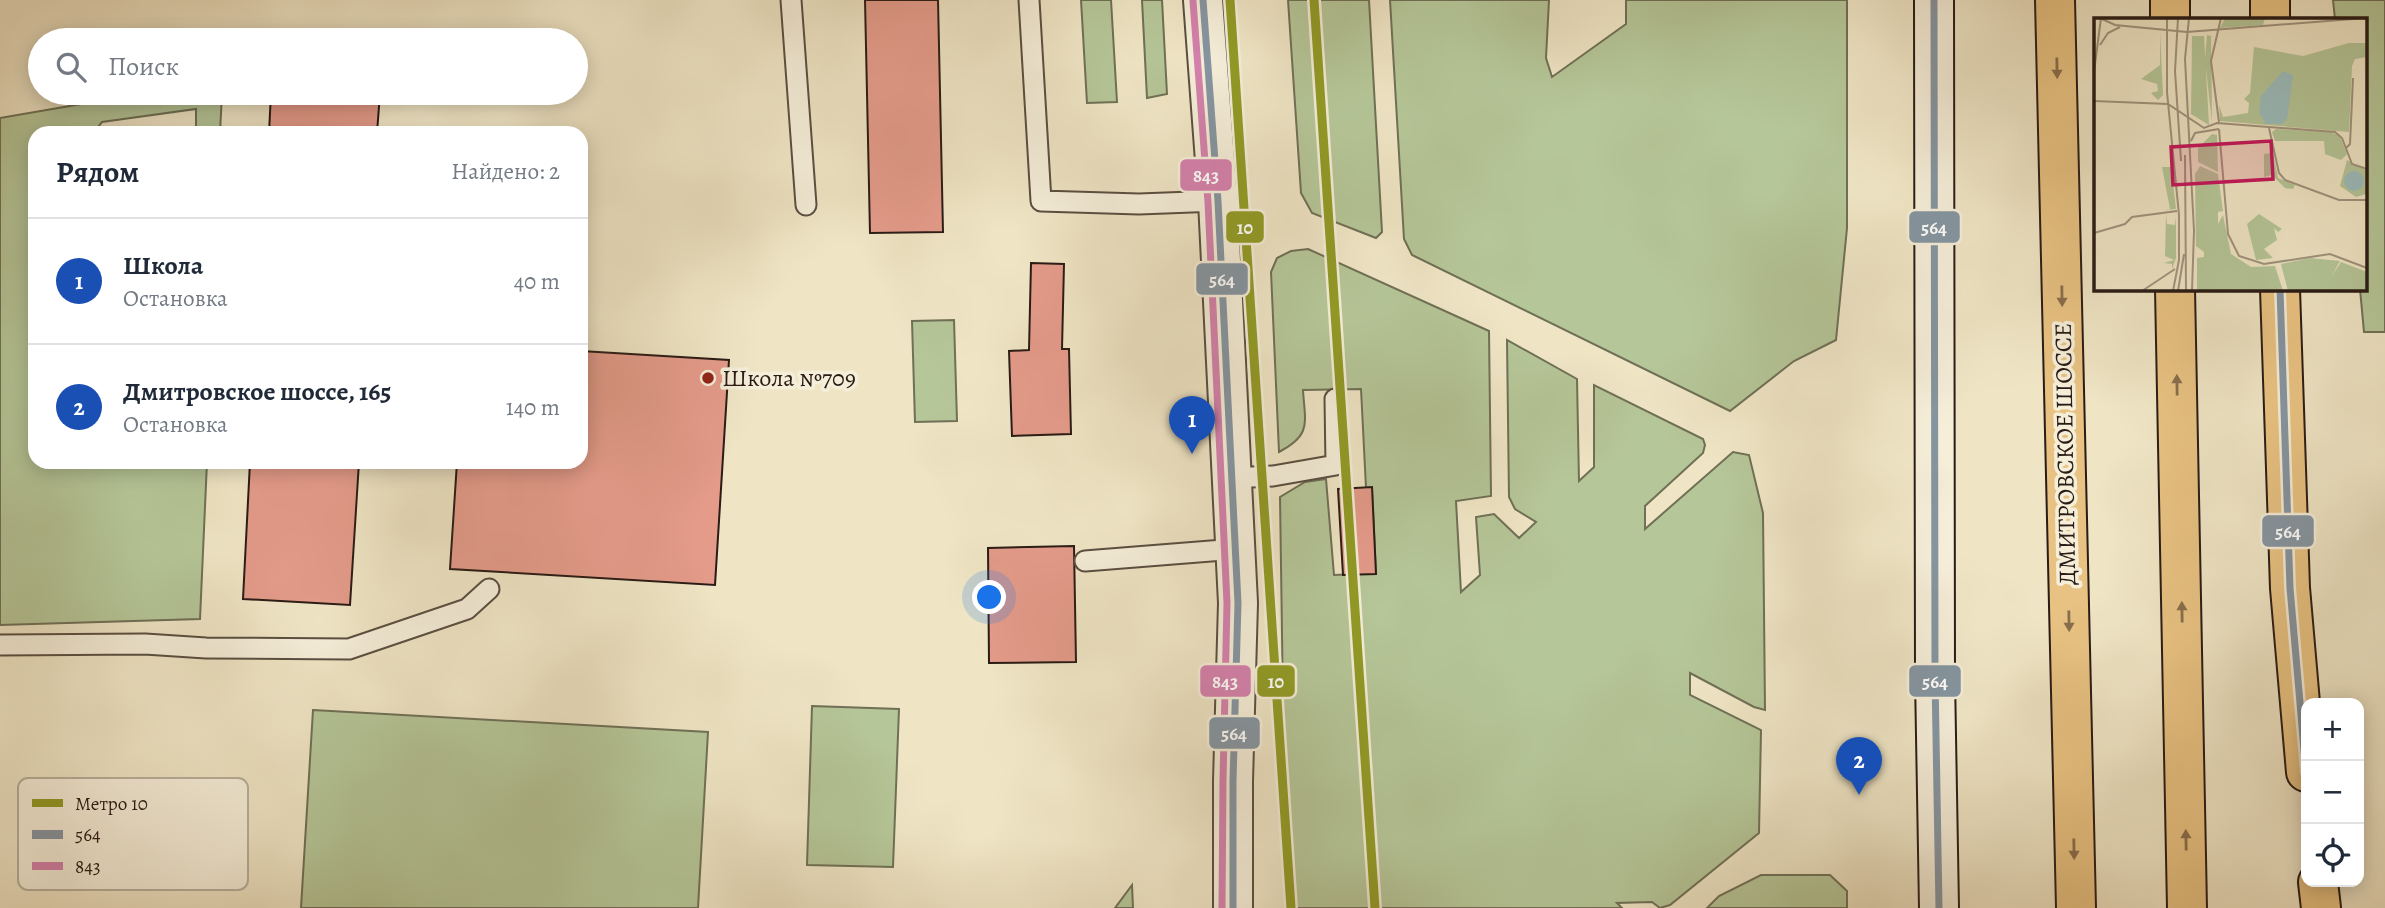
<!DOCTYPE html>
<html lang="ru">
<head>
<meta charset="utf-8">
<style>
  :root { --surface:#fff; --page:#f2f2f3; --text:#1f2937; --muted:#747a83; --line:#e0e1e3; --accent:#db2777 }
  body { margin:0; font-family:Alegreya,serif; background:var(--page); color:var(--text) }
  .controls { position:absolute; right:21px; bottom:21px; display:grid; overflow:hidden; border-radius:14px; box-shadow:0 4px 18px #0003 }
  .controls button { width:63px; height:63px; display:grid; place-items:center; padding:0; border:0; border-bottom:2px solid var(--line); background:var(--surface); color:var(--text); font:35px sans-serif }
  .you { position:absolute; left:990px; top:598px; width:24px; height:24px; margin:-18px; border:5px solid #fff; border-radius:50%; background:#1a73e8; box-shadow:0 0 0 10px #1a73e833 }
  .badge { display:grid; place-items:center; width:46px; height:46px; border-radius:50%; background:var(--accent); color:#fff; font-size:23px; font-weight:700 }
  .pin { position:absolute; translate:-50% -58px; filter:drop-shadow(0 2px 4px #0008) }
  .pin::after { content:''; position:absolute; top:37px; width:24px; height:21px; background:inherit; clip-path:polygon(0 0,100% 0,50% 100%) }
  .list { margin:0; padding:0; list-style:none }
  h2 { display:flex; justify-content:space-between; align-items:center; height:91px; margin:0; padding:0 28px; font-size:30px }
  h2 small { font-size:23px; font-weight:400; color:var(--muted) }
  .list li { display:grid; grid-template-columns:46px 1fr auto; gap:21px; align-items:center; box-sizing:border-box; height:126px; padding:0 28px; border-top:2px solid var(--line) }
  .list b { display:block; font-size:26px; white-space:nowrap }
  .list p { margin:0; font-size:23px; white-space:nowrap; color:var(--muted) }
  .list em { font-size:23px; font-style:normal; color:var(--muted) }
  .icon { flex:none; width:38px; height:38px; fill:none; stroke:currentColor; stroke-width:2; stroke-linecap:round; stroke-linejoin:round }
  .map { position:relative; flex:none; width:2385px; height:908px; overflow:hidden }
  .search { position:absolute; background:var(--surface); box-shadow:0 4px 18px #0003; left:28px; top:28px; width:560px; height:77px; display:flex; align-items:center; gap:18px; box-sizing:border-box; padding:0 24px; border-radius:38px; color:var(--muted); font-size:26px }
  .panel { position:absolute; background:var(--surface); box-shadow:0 4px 18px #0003; left:28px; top:126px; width:560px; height:343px; border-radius:21px }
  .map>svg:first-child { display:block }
  .green { fill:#b5c698; stroke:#6f7056; stroke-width:2 }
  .building { fill:#e49b8a; stroke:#291b15; stroke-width:2 }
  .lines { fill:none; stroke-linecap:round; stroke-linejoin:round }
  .lane-casing { stroke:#5a4e41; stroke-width:23 }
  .street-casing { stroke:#5a4e41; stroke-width:42 }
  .secondary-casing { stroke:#291b15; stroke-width:42 }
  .highway-casing { stroke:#291b15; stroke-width:42 }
  .lane { stroke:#f5eed9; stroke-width:19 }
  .street { stroke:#f5eed9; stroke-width:38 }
  .secondary { stroke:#f5eed9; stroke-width:38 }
  .highway { stroke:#e8c282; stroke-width:38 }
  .bus-1-casing { stroke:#f5eed9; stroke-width:12 }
  .bus-2-casing { stroke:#f5eed9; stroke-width:12 }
  .bus-1 { stroke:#8595a1; stroke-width:7 }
  .bus-2 { stroke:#d481ac; stroke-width:7 }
  .metro-1-casing { stroke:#f5eed9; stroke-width:14 }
  .metro-1 { stroke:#919a25; stroke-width:9 }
  .oneway { fill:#886e4c }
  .poi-dot { fill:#8f2418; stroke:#f5eed9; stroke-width:2.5 }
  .labels { text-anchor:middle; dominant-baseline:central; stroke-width:7; stroke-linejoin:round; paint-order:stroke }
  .poi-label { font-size:24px; fill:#291b15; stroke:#f5eed9; text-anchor:start }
  .street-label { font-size:24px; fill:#291b15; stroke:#f5eed9 }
  .inset-road { fill:none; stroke:#a0947f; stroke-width:2 }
  .view { fill:#c2185b; fill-opacity:0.15; stroke:#c2185b; stroke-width:3.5 }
  .inset-edge { fill:none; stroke:#291b15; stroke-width:3.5 }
  .key { fill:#f5eed9; stroke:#b8af9e; stroke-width:2 }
  .key-label { font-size:19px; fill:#291b15 }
  .line-badge { stroke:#f5eed9; stroke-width:2.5 }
  .badge-label { font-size:19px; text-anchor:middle; font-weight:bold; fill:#fff }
</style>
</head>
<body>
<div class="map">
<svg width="2385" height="908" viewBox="0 0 2385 908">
  <rect width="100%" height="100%" fill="#efe5c5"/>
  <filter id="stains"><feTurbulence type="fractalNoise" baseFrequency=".00286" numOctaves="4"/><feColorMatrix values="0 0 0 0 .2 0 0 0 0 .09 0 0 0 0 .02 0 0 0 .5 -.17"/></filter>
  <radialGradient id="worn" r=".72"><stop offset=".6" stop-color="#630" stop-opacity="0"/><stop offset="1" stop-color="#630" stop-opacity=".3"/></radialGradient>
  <!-- green -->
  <path class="green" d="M1081,0h30l6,102 -30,1z
    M1142,0h20l5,94 -20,4z
    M1288,0h81l13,232 -6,6 -64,-25 -11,-20z
    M1390,0h159l-3,58 6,19 74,-53v-24h221v228l-11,112 -42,21 -64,50 -318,-156 -8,-16z
    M2333,0h52v332h-21l-4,-43h6v-270h-31z
    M145,93h77l-2,40h-24v-24l-94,13 -8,11h-59v329h172l-7,157 -200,6v-507z
    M1308,249l181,82 2,165 -35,5 5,91 19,-17 -4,-58 18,-3 25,24 17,-16 -21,-13 -6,-12 -2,-157 70,39 2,102 15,-14v-82l109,54 2,6 -2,8 -58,53v23l88,-77 16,3 14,58 2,197 -11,-3 -64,-34v22l71,35 -2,103 -89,72 -10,3 -8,-6 -35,1 5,5h-336l-6,-411 25,-15 21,-3 8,96 42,-2 -4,-85h-6l-5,-99 -58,1c2,33 9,45 -24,62l-8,-180 6,-14 14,-7z
    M954,320l3,101 -42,1 -3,-101z
    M812,706l87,3 -6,158 -86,-2z
    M313,710l395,22 -10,176h-397z
    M1761,875h69l17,16v17h-140l12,-12z
    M1132,885l1,23h-18z"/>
  <!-- building -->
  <path class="building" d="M865,0h73l5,232 -73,1z
    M271,93h109l-3,40h-108z
    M1031,263l33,1 -2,85h7l2,85 -59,2 -3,-85 20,-1z
    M581,351l148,9 -14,225 -265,-16 7,-107h124z
    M250,462h109l-9,143 -107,-6z
    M1372,487l4,87 -33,1 -5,-86z
    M1074,546l2,116 -87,1 -1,-115z"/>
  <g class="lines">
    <defs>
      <path id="lane" d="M791,0l15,205
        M1029,0l12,201 98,3 79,-3
        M1232,478l41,-2 63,-11 -1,-66
        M1085,561l151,-12
        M0,645l145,-1 61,4 143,1 118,-40 22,-20"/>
      <path id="street" d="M1203,0l15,201 20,402 -5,178v127"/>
      <path id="secondary" d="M1934,0l1,678 4,230"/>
      <path id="highway" d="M2055,0l21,908
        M2170,0v19
        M2270,0v19
        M2175,289l12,619
        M2280,289l10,299 16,184
        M2318,882l3,26"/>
    </defs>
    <!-- lane casing -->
    <use href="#lane" class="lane-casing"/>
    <!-- street casing -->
    <use href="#street" class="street-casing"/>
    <!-- secondary casing -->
    <use href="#secondary" class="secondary-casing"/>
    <!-- highway casing -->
    <use href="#highway" class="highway-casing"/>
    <!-- lane -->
    <use href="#lane" class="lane"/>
    <!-- street -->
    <use href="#street" class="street"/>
    <!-- secondary -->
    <use href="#secondary" class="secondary"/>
    <!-- highway -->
    <use href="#highway" class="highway"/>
    <defs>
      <path id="bus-1" d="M1203,0l15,201 20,402 -5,178v127
        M1934,0l1,678 4,230
        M2280,289l10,299 16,184"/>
      <path id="bus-2" d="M1193,1l15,201 19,401 -4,178 -1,127"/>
    </defs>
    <!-- bus-1 casing -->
    <use href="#bus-1" class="bus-1-casing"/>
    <!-- bus-2 casing -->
    <use href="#bus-2" class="bus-2-casing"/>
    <!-- bus-1 -->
    <use href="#bus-1" class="bus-1"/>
    <!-- bus-2 -->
    <use href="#bus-2" class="bus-2"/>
    <defs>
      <path id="metro-1" d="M1230,0l61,908
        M1314,0l61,908"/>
    </defs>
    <!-- metro-1 casing -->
    <use href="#metro-1" class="metro-1-casing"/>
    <!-- metro-1 -->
    <use href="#metro-1" class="metro-1"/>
  </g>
  <!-- one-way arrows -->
  <defs><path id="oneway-solid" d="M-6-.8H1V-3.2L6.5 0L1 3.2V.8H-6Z" transform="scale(1.75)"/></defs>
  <g class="oneway">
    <use href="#oneway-solid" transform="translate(2057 68) rotate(89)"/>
    <use href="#oneway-solid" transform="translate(2062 296) rotate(89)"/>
    <use href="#oneway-solid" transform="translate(2177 385) rotate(-91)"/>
    <use href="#oneway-solid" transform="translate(2182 612) rotate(-91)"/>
    <use href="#oneway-solid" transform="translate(2069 621) rotate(89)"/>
    <use href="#oneway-solid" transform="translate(2186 840) rotate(-91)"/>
    <use href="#oneway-solid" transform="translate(2074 849) rotate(89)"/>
  </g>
  <!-- markers -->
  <circle class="poi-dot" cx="708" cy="378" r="7"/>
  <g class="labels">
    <!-- poi labels -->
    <g class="poi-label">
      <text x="722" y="378">Школа №709</text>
    </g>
    <!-- street labels -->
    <g class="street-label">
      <text transform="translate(2065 454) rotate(-91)">ДМИТРОВСКОЕ ШОССЕ</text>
    </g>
  </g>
  <!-- overview -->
  <g transform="translate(2094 18)">
    <rect width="273" height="273" fill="#efe5c5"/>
    <path d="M131,0h40l-2,7 -43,3zM66,13l3,64 -5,5 -7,-7 7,-2 -1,-7 -16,-5 19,-14zM113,17l4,1 1,86 -7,-62zM98,18h12l5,89 -18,-11zM255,25h18v14l-12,2 -3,7 -3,66 -129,-11 -1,-16 4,12 25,-4 1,-10 -5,-4 6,-6 4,-46 49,9zM182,111l54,3 10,4 7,18 -6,6 -16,-6 -1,-13h-49l-3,-9zM118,116l5,1 1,37 -20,-10v-14zM179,135l5,25 17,7 -2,4 -8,-1 -13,-13 -8,2v-23zM253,142l20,11 -1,23 -10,3 -16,-11zM106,148l18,8 5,37 -5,1v12l5,-9 8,39 20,13 24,-1 8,25h-86v-33l7,-1v-5l-8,-6 -1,-72zM68,149h9l5,42 -11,1 5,-1zM72,196l1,10 8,1 1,-8v41l-4,11v-5l-8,-1 10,-3 -9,-4zM165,196l23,15 -4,3 -4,-4 3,12 -13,9 9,9 -17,2 -9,-36zM216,240l30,3 -9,16 10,-15 26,10v19h-79l-7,-27z" fill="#b5c698"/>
    <path d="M189,53l10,4 -6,44 -5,5h-16l-7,-11 2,-17zM250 163a10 10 0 1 1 20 0a10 10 0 1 1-20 0Z" fill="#9cbdbd"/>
    <path class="inset-road" d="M6,0l15,7 72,7M73,0v74l12,123v45l-6,31M84,0l-3,53 6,90M95,0l-4,41 9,172 -2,60M93,14l179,-14M6,27l8,-12 12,-6M0,54l7,-54M0,83l74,3 36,24 13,-5 118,9 7,6 10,26 15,5M125,104l-8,-61 10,-43M175,110l10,45 6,7 54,20h28M125,111l9,105 11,22 25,8 66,-10 37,14M97,123l4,-8 24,-4M252,130l4,-4 3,-66M91,137l1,136M0,215l31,-9 7,-7 45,-6M48,273l33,-22M84,273l6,-37"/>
    <path class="view" d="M177,123l2,38 -100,6 -2,-38z"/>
    <rect width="273" height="273" class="inset-edge"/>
  </g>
  <!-- legend -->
  <rect x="18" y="778" width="230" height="112" rx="10" class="key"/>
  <rect x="32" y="799" width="31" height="8" fill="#919a25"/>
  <rect x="32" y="830" width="31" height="9" fill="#8595a1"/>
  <rect x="32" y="862" width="31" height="8" fill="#d481ac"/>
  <g class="key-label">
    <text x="75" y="810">Метро 10</text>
    <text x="75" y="841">564</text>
    <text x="75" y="873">843</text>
  </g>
  <g class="line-badge">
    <rect x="1179" y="158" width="54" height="34" rx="7" fill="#d481ac"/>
    <rect x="1225" y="210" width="40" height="34" rx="7" fill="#919a25"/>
    <rect x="1908" y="210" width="53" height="34" rx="7" fill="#8595a1"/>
    <rect x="1195" y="262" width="54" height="34" rx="7" fill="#8595a1"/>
    <rect x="2261" y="514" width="54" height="34" rx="7" fill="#8595a1"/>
    <rect x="1256" y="664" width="40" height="34" rx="7" fill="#919a25"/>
    <rect x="1199" y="664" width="53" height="34" rx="7" fill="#d481ac"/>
    <rect x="1908" y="664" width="54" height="34" rx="7" fill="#8595a1"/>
    <rect x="1208" y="716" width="53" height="34" rx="7" fill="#8595a1"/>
  </g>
  <g class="badge-label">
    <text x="1206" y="182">843</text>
    <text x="1245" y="234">10</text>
    <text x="1934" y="234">564</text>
    <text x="1222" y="286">564</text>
    <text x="2288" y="538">564</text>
    <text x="1276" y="688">10</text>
    <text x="1225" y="688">843</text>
    <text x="1935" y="688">564</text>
    <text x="1234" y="740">564</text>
  </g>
  <rect width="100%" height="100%" filter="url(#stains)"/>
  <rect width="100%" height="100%" fill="url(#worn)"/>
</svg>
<div class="controls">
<button>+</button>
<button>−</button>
<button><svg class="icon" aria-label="locate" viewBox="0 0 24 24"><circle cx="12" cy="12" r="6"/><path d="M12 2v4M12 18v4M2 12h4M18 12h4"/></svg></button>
</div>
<div class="you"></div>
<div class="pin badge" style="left:1192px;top:454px;background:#1a4fb4">1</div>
<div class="pin badge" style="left:1859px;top:795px;background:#1a4fb4">2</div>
<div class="search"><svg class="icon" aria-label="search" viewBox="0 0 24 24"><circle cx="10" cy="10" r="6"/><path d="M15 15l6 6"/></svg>Поиск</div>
<section class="panel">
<h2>Рядом<small>Найдено: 2</small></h2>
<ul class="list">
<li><span class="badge" style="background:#1a4fb4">1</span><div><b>Школа</b><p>Остановка</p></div><em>40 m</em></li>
<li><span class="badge" style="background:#1a4fb4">2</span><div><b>Дмитровское шоссе, 165</b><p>Остановка</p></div><em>140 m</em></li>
</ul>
</section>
</div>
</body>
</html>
